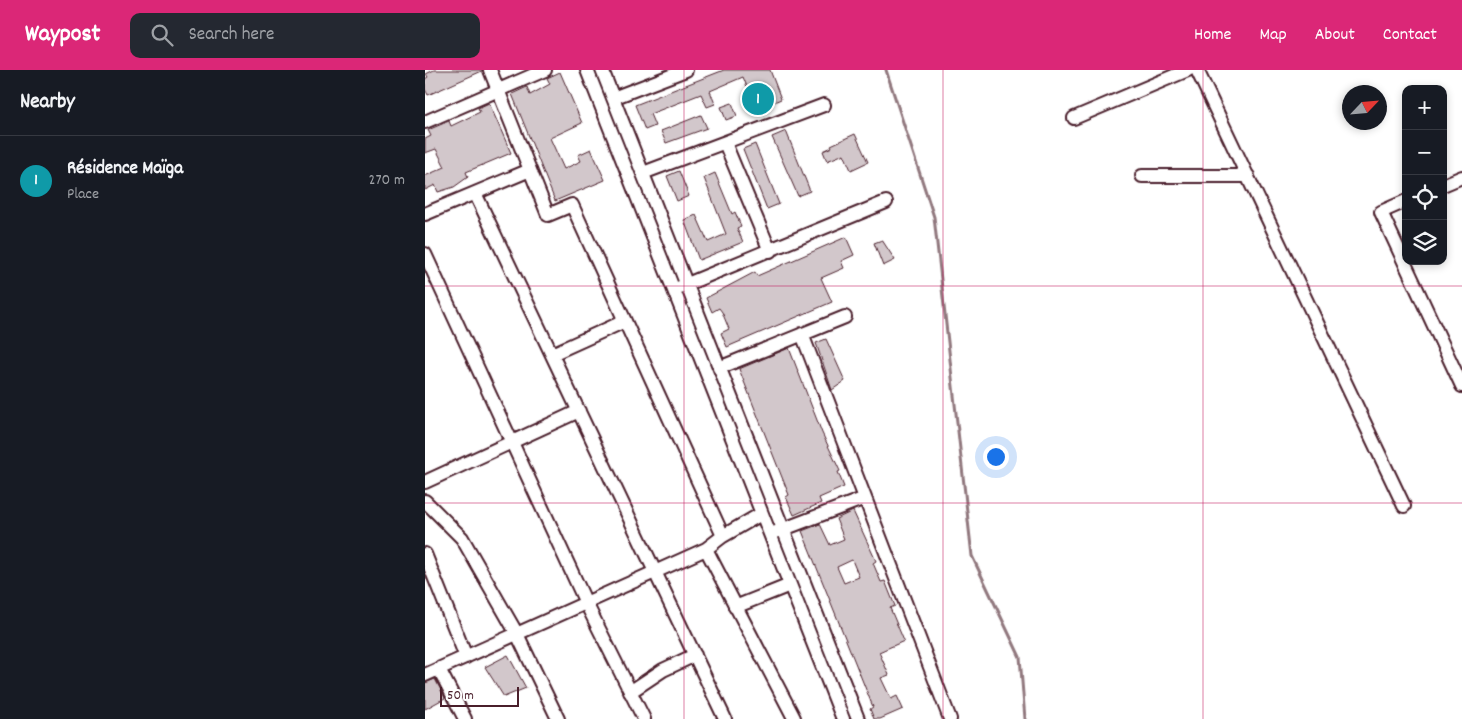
<!DOCTYPE html>
<html lang="en">
<head>
<meta charset="utf-8">
<style>
  :root { --surface:#171b24; --page:#242831; --text:#f1f3f6; --muted:#9ea1a6; --line:#363941; --accent:#db2777 }
  body { margin:0; font-family:Dekko,sans-serif; background:var(--page); color:var(--text) }
  .controls { position:absolute; right:15px; top:15px; display:grid; overflow:hidden; border-radius:10px; box-shadow:0 2px 8px #0003 }
  .controls button { width:45px; height:45px; display:grid; place-items:center; padding:0; border:0; border-bottom:1px solid var(--line); background:var(--surface); color:var(--text); font:25px sans-serif }
  .compass { position:absolute; left:917px; top:15px; width:45px; height:45px; border-radius:50%; background:var(--surface); box-shadow:0 2px 8px #0003; rotate:64deg }
  .scale { position:absolute; left:15px; bottom:12px; width:79px; box-sizing:border-box; padding-left:5px; border:2px solid #4a1f2b; border-top:0; font-size:14px; line-height:18px; white-space:nowrap; color:#4a1f2b; -webkit-text-stroke:4px #fff; paint-order:stroke }
  .you { position:absolute; left:570px; top:386px; width:18px; height:18px; margin:-12px; border:4px solid #fff; border-radius:50%; background:#1a73e8; box-shadow:0 0 0 8px #1a73e833 }
  .badge { display:grid; place-items:center; width:32px; height:32px; border-radius:50%; background:var(--accent); color:#fff; font-size:16px; font-weight:700 }
  .pin { position:absolute; translate:-50% -50%; border:2px solid #fff; box-shadow:0 1px 5px #0006 }
  .list { margin:0; padding:0; list-style:none }
  h2 { display:flex; justify-content:space-between; align-items:center; height:65px; margin:0; padding:0 20px; font-size:21px }
  h2 small { font-size:16px; font-weight:400; color:var(--muted) }
  .list li { display:grid; grid-template-columns:32px 1fr auto; gap:15px; align-items:center; box-sizing:border-box; height:90px; padding:0 20px; border-top:1px solid var(--line) }
  .list b { display:block; font-size:19px; white-space:nowrap }
  .list p { margin:0; font-size:16px; white-space:nowrap; color:var(--muted) }
  .list em { font-size:16px; font-style:normal; color:var(--muted) }
  .icon { flex:none; width:28px; height:28px; fill:none; stroke:currentColor; stroke-width:2; stroke-linecap:round; stroke-linejoin:round }
  .map { position:relative; flex:none; width:1037px; height:649px; overflow:hidden }
  header { display:flex; align-items:center; gap:30px; box-sizing:border-box; height:70px; padding:0 25px; background:var(--accent); color:#fff }
  header strong { font-size:24px }
  nav { display:flex; gap:28px; margin-inline-start:auto; font-size:18px }
  .search { width:350px; height:45px; background:var(--page); display:flex; align-items:center; gap:12px; box-sizing:border-box; padding:0 18px; border-radius:10px; color:var(--muted); font-size:19px }
  main { display:flex }
  aside { flex:1; background:var(--surface) }
  .map>svg:first-child { display:block }
  .lines { fill:none; stroke-linecap:round; stroke-linejoin:round }
  .stream { stroke:#91787e; stroke-width:3 }
  .building { fill:#d2c7cb; stroke:#4a1f2b; fill-rule:evenodd }
  .minor-casing { stroke:#4a1f2b; stroke-width:16 }
  .minor { stroke:#fff; stroke-width:12 }
  .grid { fill:none; stroke:#c2185b; stroke-width:1; stroke-opacity:0.55 }
</style>
</head>
<body>
<header>
<strong>Waypost</strong>
<div class="search"><svg class="icon" aria-label="search" viewBox="0 0 24 24"><circle cx="10" cy="10" r="6"/><path d="M15 15l6 6"/></svg>Search here</div>
<nav><a>Home</a><a>Map</a><a>About</a><a>Contact</a></nav>
</header>
<main>
<aside>
<h2>Nearby<small></small></h2>
<ul class="list">
<li><span class="badge" style="background:#0f9aa8">1</span><div><b>Résidence Maïga</b><p>Place</p></div><em>270 m</em></li>
</ul>
</aside>
<div class="map">
<svg width="1037" height="649" viewBox="0 0 1037 649">
  <rect width="100%" height="100%" fill="#fff"/>
  <filter id="ink" filterUnits="userSpaceOnUse"><feTurbulence type="fractalNoise" baseFrequency=".02" numOctaves="2"/><feDisplacementMap in="SourceGraphic" scale="10" xChannelSelector="R" yChannelSelector="G"/><feConvolveMatrix kernelMatrix="1 2 1 2 8 2 1 2 1" color-interpolation-filters="sRGB"/></filter>
  <g filter="url(#ink)">
    <g class="lines">
      <!-- stream -->
      <path class="stream" d="M461,0l48,147 38,339 48,101 5,62"/>
    </g>
    <!-- building -->
    <path class="building" d="M9,0h48v1l-54,24 -3,-6v-10l3,-2 -2,-3z
      M299,0h46l11,29 -14,6 1,3 -10,5 -15,-36 -33,14 5,13 -8,3 -6,-13 -51,20 5,12 -10,4 -10,-25z
      M135,2l22,51 -32,15 14,31 17,-8 -3,-6 13,-6 14,31 -50,21 -43,-107 15,-7 3,8 20,-11 -3,-6z
      M64,33l22,50 -45,19 2,5 -14,10 -16,5 -3,-7 -10,5v-14l20,-9 -9,-18 -11,4v-14l6,-3 -3,-6 21,-9 2,5 29,-14 -2,-4z
      M307,33l5,13 -11,4 -5,-13z
      M276,45l6,13 -41,15 -5,-12z
      M361,61l24,60 -12,5 -26,-59z
      M430,64l13,28 -17,8 -7,-16 -17,7 -4,-10 9,-4 -1,-2z
      M330,74l24,60 -12,5 -24,-60z
      M254,101l10,25 -12,5 -10,-25z
      M290,103l17,41 3,-2 6,14 -4,2 6,14 -44,18 -15,-40 12,-5 12,27 18,-8 -22,-56z
      M421,167l8,18 -13,6 3,7 -23,10 11,24 -105,45 -6,-14 8,-4 -7,-17 -3,-4 -7,4 -6,-14 49,-26 2,4z
      M457,170l13,20 -12,6 -9,-23z
      M401,269l19,42 -13,9 -16,-47z
      M364,278l33,85 18,38 -2,1 6,15 -25,11 2,5 -27,12 -8,-18 3,-2 -50,-126z
      M428,441l23,50 -3,2 8,19 4,-1 10,25 -5,2 14,33 -25,11 10,23 -8,3 10,21 6,-3 6,13 -23,10h-6l-4,-10 3,-2 -71,-176 18,-7 10,21 14,-6 -8,-20zM427,490l7,17 -15,6 -7,-16z
      M83,585l18,33 -22,9 -19,-30z
      M10,609l10,19 -20,11v-26z"/>
    <g class="lines">
      <defs>
        <path id="minor" d="M65,0l58,145 24,-10 151,331
          M162,0l256,649
          M177,0l256,649
          M772,0l207,436
          M188,28l73,-28
          M649,48l114,-48
          M0,52l120,-52
          M300,73l45,108
          M218,103l181,-68
          M717,106h106
          M1018,115l19,-8
          M50,123l250,526
          M981,131l-25,11 81,174
          M0,144l105,-44
          M0,184l161,349 58,116
          M255,217l206,-85
          M377,264l148,385
          M127,284l73,-33
          M294,298l126,-51
          M0,412l154,-71
          M0,431l37,37 55,96 41,85
          M351,462l89,-34
          M281,479l88,169
          M0,484l41,103
          M310,537l55,-22
          M14,599l26,50
          M0,605l281,-126 17,-13 38,-22
          M205,622l33,-22 32,-15"/>
      </defs>
      <!-- minor casing -->
      <use href="#minor" class="minor-casing"/>
      <!-- minor -->
      <use href="#minor" class="minor"/>
    </g>
  </g>
  <!-- grid -->
  <path class="grid" d="M259,0v649M518,0v649M778,0v649M0,216h1037M0,433h1037"/>
</svg>
<div class="controls">
<button>+</button>
<button>−</button>
<button><svg class="icon" aria-label="locate" viewBox="0 0 24 24"><circle cx="12" cy="12" r="6"/><path d="M12 2v4M12 18v4M2 12h4M18 12h4"/></svg></button>
<button><svg class="icon" aria-label="layers" viewBox="0 0 24 24"><path d="M12 4l9 5-9 5-9-5zM3 14l9 5 9-5"/></svg></button>
</div>
<svg class="compass" viewBox="-18 -18 36 36"><path d="M0-13l5 13h-10z" fill="#e53935"/><path d="M0 13l5-13h-10z" fill="#9ea1a6"/></svg>
<div class="scale">50 m</div>
<div class="you"></div>
<div class="pin badge" style="left:333px;top:29px;background:#0f9aa8">1</div>
</div>
</main>
</body>
</html>
